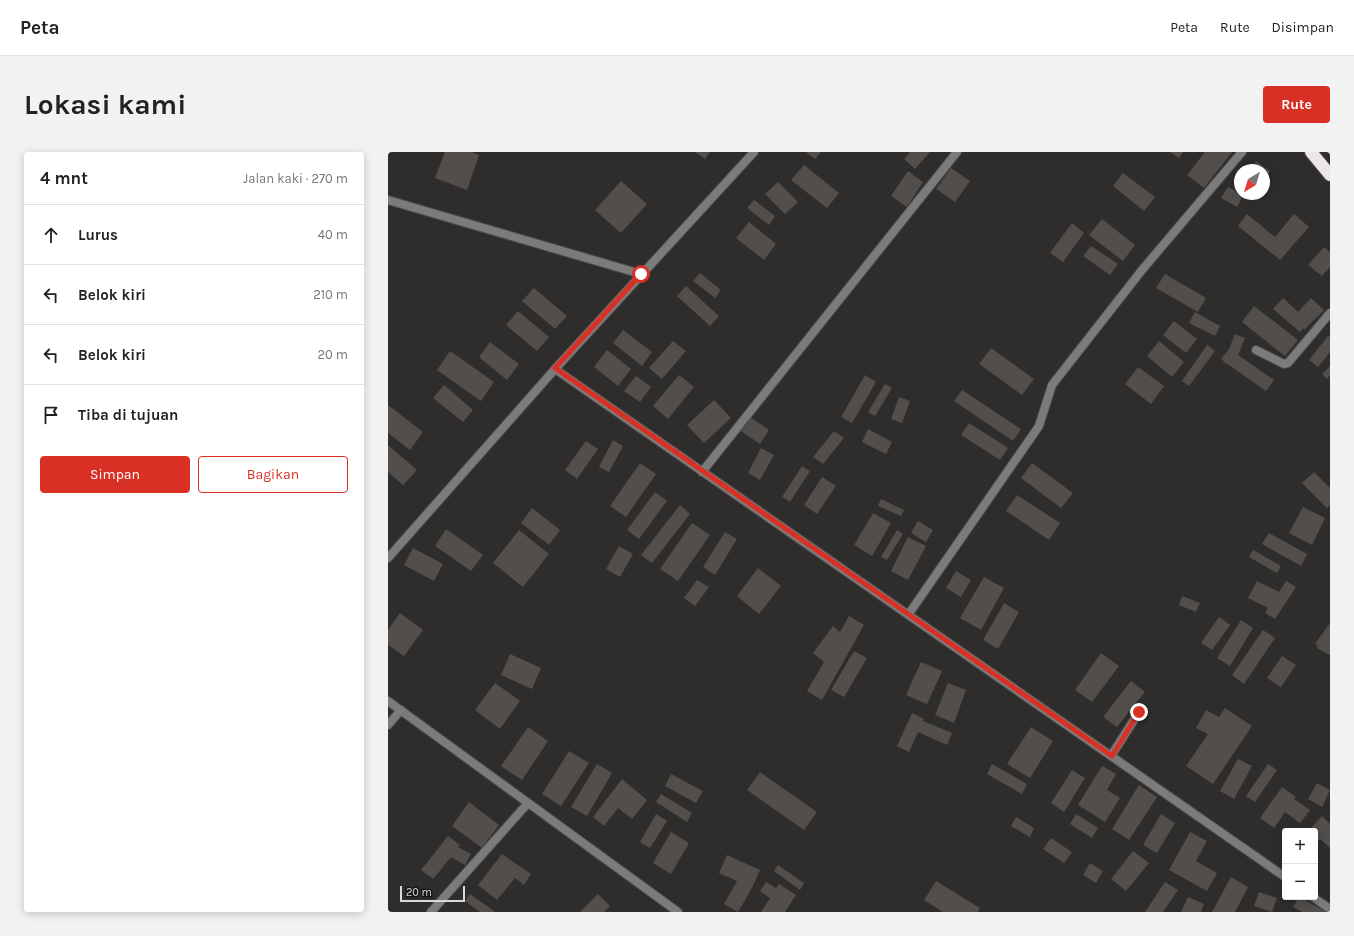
<!DOCTYPE html>
<html lang="id">
<head>
<meta charset="utf-8">
<style>
  :root { --surface:#fff; --page:#f2f2f2; --text:#222; --muted:#767676; --line:#e0e0e0; --accent:#d93025 }
  body { margin:0; font-family:Karla,sans-serif; background:var(--page); color:var(--text) }
  .controls { position:absolute; right:12px; bottom:12px; display:grid; overflow:hidden; border-radius:4px; box-shadow:0 2px 10px #0003 }
  .controls button { width:36px; height:36px; display:grid; place-items:center; padding:0; border:0; border-bottom:1px solid var(--line); background:var(--surface); color:var(--text); font:20px sans-serif }
  .compass { position:absolute; left:846px; top:12px; width:36px; height:36px; border-radius:50%; background:var(--surface); box-shadow:0 2px 10px #0003; rotate:218deg }
  .scale { position:absolute; left:12px; bottom:10px; width:65px; box-sizing:border-box; padding-left:4px; border:2px solid #dbd9d8; border-top:0; font-size:11px; line-height:14px; white-space:nowrap; color:#dbd9d8; -webkit-text-stroke:3px #171615; paint-order:stroke }
  .stop { position:absolute; width:12px; height:12px; margin:-9px; border:3px solid #d93025; border-radius:50%; background:#fff }
  .stop.end { background:#d93025; border-color:#fff; box-shadow:0 1px 4px #0008 }
  .list { margin:0; padding:0; list-style:none }
  h2 { display:flex; justify-content:space-between; align-items:center; height:52px; margin:0; padding:0 16px; font-size:17px }
  h2 small { font-size:13px; font-weight:400; color:var(--muted) }
  .list li { display:grid; grid-template-columns:26px 1fr auto; gap:12px; align-items:center; box-sizing:border-box; height:60px; padding:0 16px; border-top:1px solid var(--line) }
  .list b { display:block; font-size:15px; white-space:nowrap }
  .list em { font-size:13px; font-style:normal; color:var(--muted) }
  .actions { display:flex; gap:8px; padding:12px 16px }
  .actions a { flex:1; padding:9px 0; border:1px solid var(--accent); border-radius:4px; text-align:center; font-size:14px; color:var(--accent) }
  .actions .main { background:var(--accent); color:#fff }
  .icon { flex:none; width:22px; height:22px; fill:none; stroke:currentColor; stroke-width:2; stroke-linecap:round; stroke-linejoin:round }
  .map { position:relative; flex:none; width:942px; height:760px; overflow:hidden; border-radius:4px }
  header { display:flex; align-items:center; gap:24px; box-sizing:border-box; height:56px; padding:0 20px; background:var(--surface); border-bottom:1px solid var(--line) }
  header strong { font-size:19px }
  nav { display:flex; gap:22px; margin-inline-start:auto; font-size:14px }
  .intro { display:flex; align-items:center; justify-content:space-between; box-sizing:border-box; height:96px; padding:0 24px }
  h1 { margin:0; font-size:28px }
  .button { padding:10px 18px; border-radius:4px; background:var(--accent); color:#fff; font-size:14px; font-weight:700 }
  main { display:flex; gap:24px; padding:0 24px }
  aside { flex:1; background:var(--surface); border-radius:4px; box-shadow:0 2px 10px #0003 }
  .map>svg:first-child { display:block }
  .building { fill:#514e4c }
  .lines { fill:none; stroke-linecap:round; stroke-linejoin:round }
  .street-casing { stroke:#4b4947; stroke-width:10 }
  .highway-casing { stroke:#4b4947; stroke-width:14 }
  .street { stroke:#7c7b7b; stroke-width:8 }
  .highway { stroke:#ebe6e7; stroke-width:12 }
  .route { stroke:#d93025; stroke-width:5 }
</style>
</head>
<body>
<header>
<strong>Peta</strong>
<nav><a>Peta</a><a>Rute</a><a>Disimpan</a></nav>
</header>
<div class="intro"><h1>Lokasi kami</h1><a class="button">Rute</a></div>
<main>
<aside>
<h2>4 mnt<small>Jalan kaki · 270 m</small></h2>
<ul class="list">
<li><svg class="icon" aria-label="ahead" viewBox="0 0 24 24"><path d="M12 20V5M6 11l6-6 6 6"/></svg><div><b>Lurus</b></div><em>40 m</em></li>
<li><svg class="icon" aria-label="left" viewBox="0 0 24 24"><path d="M17 20v-9H6M10 6l-5 5 5 5"/></svg><div><b>Belok kiri</b></div><em>210 m</em></li>
<li><svg class="icon" aria-label="left" viewBox="0 0 24 24"><path d="M17 20v-9H6M10 6l-5 5 5 5"/></svg><div><b>Belok kiri</b></div><em>20 m</em></li>
<li><svg class="icon" aria-label="arrive" viewBox="0 0 24 24"><path d="M6 21V4h12l-3 4 3 4H6"/></svg><div><b>Tiba di tujuan</b></div></li>
</ul>
<div class="actions"><a class="main">Simpan</a><a>Bagikan</a></div>
</aside>
<div class="map">
<svg width="942" height="760" viewBox="0 0 942 760">
  <rect width="100%" height="100%" fill="#2f2d2b"/>
  <!-- building -->
  <path class="building" d="M57,0h27l7,3 -12,35 -32,-12z
    M307,0h15l-5,7z
    M418,0h15l-6,7z
    M522,0h20l-15,17 -11,-10z
    M782,0h13l-4,6z
    M817,0h27l-28,36 -17,-13z
    M868,9l14,10 -6,9v-10h-14z
    M416,13l35,28 -12,15 -36,-28z
    M563,16l19,13 -15,21 -19,-13z
    M520,19l15,11 -16,25 -16,-11z
    M735,21l32,24 -11,14 -31,-25z
    M233,29l26,23 -26,29 -26,-23z
    M390,30l20,20 -13,12 -20,-20z
    M840,35l15,8 -6,12 -16,-9z
    M366,48l21,16 -6,9 -22,-17z
    M859,62l28,23 19,-23 15,13 -29,33 -42,-34z
    M714,67l33,26 -12,16 -34,-26z
    M361,70l27,22 -12,16 -28,-22z
    M684,71l12,10 -21,29 -13,-9z
    M703,94l27,18 -8,11 -27,-19z
    M936,95l6,5v15l-8,9 -14,-11z
    M312,121l21,17 -6,8 -22,-17z
    M777,122l41,24 -8,14 -42,-24z
    M298,134l33,30 -9,10 -33,-30z
    M146,136l33,28 -12,13 -33,-28z
    M895,146l15,14 13,-14 13,12 -20,20 -1,-2 -3,4 -27,-23z
    M866,154l44,34 -13,16 -43,-34z
    M130,159l31,26 -12,14 -31,-26z
    M807,160l25,14 -5,10 -26,-13z
    M786,169l23,18 -11,14 -23,-18z
    M235,178l29,22 -10,14 -29,-23z
    M847,182l10,4 -7,17 36,25 -8,11 -37,-26 -6,-3 1,-1 -3,-2 8,-10z
    M940,184l2,1v15l-12,15 -9,-7z
    M285,189l13,10 -24,28 -13,-11z
    M771,189l25,21 -12,15 -25,-21z
    M102,190l29,22 -12,16 -28,-23z
    M819,193l8,6 -26,35 -7,-5z
    M603,196l43,31 -12,16 -43,-31z
    M219,198l24,19 -13,17 -24,-19z
    M62,199l44,31 -13,19 -44,-31z
    M942,214v9l-3,4 -5,-5z
    M750,215l26,19 -13,18 -26,-20z
    M291,223l15,12 -26,32 -15,-13z
    M477,223l11,7 -24,41 -11,-6z
    M248,224l15,11 -11,15 -16,-11z
    M497,232l7,4 -17,28 -7,-4z
    M56,233l29,25 -10,12 -30,-24z
    M574,238l59,39 -8,12 -59,-40z
    M511,245l11,4 -8,22 -11,-4z
    M326,248l17,18 -27,25 -17,-18z
    M0,253l35,27 -13,18 -22,-17z
    M362,265l19,13 -9,14 -19,-13z
    M581,271l39,25 -8,12 -39,-25z
    M480,277l24,13 -6,12 -24,-12z
    M446,279l10,7 -21,26 -10,-7z
    M225,288l10,6 -14,26 -10,-5z
    M198,289l12,8 -21,30 -12,-9z
    M0,293l29,25 -14,15 -15,-13z
    M373,296l13,7 -14,25 -12,-7z
    M252,311l16,11 -30,43 -16,-11z
    M644,311l41,30 -12,15 -40,-30z
    M414,314l8,5 -20,31 -8,-5z
    M926,320l16,16v17l-3,3 -25,-25z
    M434,325l14,9 -19,28 -13,-9z
    M267,340l12,9 -28,38 -12,-9z
    M629,343l43,28 -11,17 -43,-29z
    M493,347l23,11 -3,6 -23,-10z
    M292,353l10,9 -38,49 -11,-8z
    M915,355l22,11 -13,27 -23,-12z
    M144,356l28,22 -11,15 -28,-22z
    M485,361l18,10 -19,33 -18,-11z
    M530,369l15,9 -7,12 -15,-9z
    M304,371l18,12 -32,46 -18,-12z
    M58,377l37,26 -12,16 -36,-25z
    M131,378l30,24 -26,33 -30,-24z
    M509,378l6,4 -16,26 -6,-3z
    M337,380l12,7 -22,36 -12,-8z
    M881,381l38,21 -6,12 -39,-22z
    M520,385l18,9 -18,34 -17,-9z
    M231,394l14,8 -13,23 -14,-8z
    M25,396l30,16 -9,17 -30,-16z
    M865,398l28,16 -4,7 -28,-16z
    M370,416l23,18 -22,28 -22,-18z
    M568,419l15,9 -10,17 -15,-9z
    M596,425l20,11 -23,42 -21,-12z
    M309,428l12,7 -14,19 -11,-8z
    M869,429l22,11 7,-11 10,6 -21,32 -10,-6 3,-5 -20,-10z
    M794,444l18,7 -4,9 -17,-7z
    M616,451l15,9 -21,37 -15,-9z
    M12,461l23,17 -19,26 -16,-11v-15z
    M461,464l15,9 -42,75 -15,-9 17,-29 -11,-9 20,-27 7,6z
    M831,465l11,8 -18,25 -11,-7z
    M853,468l12,8 -23,38 -13,-8z
    M942,471v32l-13,-7 1,-2 -3,-2z
    M875,478l12,8 -31,46 -12,-9z
    M466,499l13,7 -23,39 -13,-7z
    M713,501l18,13 -27,36 -17,-12z
    M122,502l31,14 -9,21 -31,-14z
    M894,504l14,9 -15,22 -14,-9z
    M533,510l21,9 -15,33 -21,-9z
    M743,529l14,11 -28,35 -14,-10z
    M107,531l25,18 -20,28 -25,-19z
    M560,531l18,7 -12,33 -19,-8z
    M837,556l27,18 -39,58 -27,-18 22,-32 -12,-6 10,-18 13,7z
    M524,561l12,6 -1,2 29,12 -5,12 -29,-13 -9,20 -12,-6z
    M140,575l20,14 -26,39 -21,-14z
    M643,575l22,14 -23,37 -23,-14z
    M181,599l20,12 -28,43 -19,-12z
    M850,607l14,7 -18,33 -14,-8z
    M209,612l15,9 -25,43 -16,-9z
    M604,612l35,20 -5,10 -35,-20z
    M880,612l9,6 -22,32 -9,-6z
    M714,614l14,8 -9,16 13,8 -15,24 -27,-17z
    M684,618l13,8 -21,34 -13,-9z
    M372,620l57,40 -13,18 -57,-40z
    M283,622l32,17 -7,12 -31,-17z
    M234,627l25,21 -15,19 -14,-11 -14,18 -11,-9z
    M929,631l13,7 -8,17 -14,-8z
    M751,633l18,12 -28,43 -17,-11z
    M894,635l14,10 -2,2 16,11 -10,13 -15,-11 -11,16 -14,-10z
    M273,642l31,19 -5,9 -31,-20z
    M81,650l30,23 -17,23 -30,-22z
    M268,662l11,7 -17,27 -10,-6z
    M688,662l22,14 -6,10 -22,-14z
    M773,662l14,9 -18,30 -14,-8z
    M934,664l8,8v24l-10,-9 -5,6v-14h-7z
    M628,665l18,11 -4,9 -19,-11z
    M283,680l18,11 -18,31 -18,-11z
    M802,680l17,9 -11,20 21,12 -10,18 -38,-21z
    M60,684l12,9 -2,2 13,7 -6,11 -14,-8 -18,22 -12,-9z
    M663,686l21,14 -8,11 -21,-14z
    M745,699l16,12 -23,28 -15,-12z
    M114,702l29,20 -7,11 -9,-7 -18,22 -19,-15z
    M339,703l33,15 -8,18 -14,24 -14,-8 13,-23 -18,-8z
    M702,711l13,8 -7,12 -13,-8z
    M390,713l26,18 -4,7 -26,-19z
    M843,725l17,10 -13,25h-23z
    M548,729l44,27 -2,4h-35l-19,-12z
    M378,730l10,6 3,-4 17,11 -11,17h-24l9,-14 -10,-7z
    M777,730l13,8 -15,22h-18z
    M871,740l18,6 -5,14 -18,-6z
    M82,742l24,17v1h-14l-15,-11z
    M210,742l12,12 -6,6h-24z
    M800,745l16,7 -3,8h-20z
    M911,745h1l26,15h-24l-9,-5z"/>
  <g class="lines">
    <defs>
      <path id="street" d="M0,48l253,74
        M868,198l28,14 4,-1 42,-50
        M167,217l730,508
        M314,320l255,-320
        M0,406l167,-189 199,-217
        M520,463l131,-189 13,-41 90,-115 100,-118
        M0,549l290,211
        M0,573l13,-15
        M723,604l28,-44
        M925,745l17,12
        M43,760l97,-109"/>
      <path id="highway" d="M923,0l19,23"/>
    </defs>
    <!-- street casing -->
    <use href="#street" class="street-casing"/>
    <!-- highway casing -->
    <use href="#highway" class="highway-casing"/>
    <!-- street -->
    <use href="#street" class="street"/>
    <!-- highway -->
    <use href="#highway" class="highway"/>
  </g>
  <g class="lines">
    <!-- route -->
    <path class="route" d="M253,122l-86,94 557,388 27,-44"/>
  </g>
</svg>
<div class="controls">
<button>+</button>
<button>−</button>
</div>
<svg class="compass" viewBox="-18 -18 36 36"><path d="M0-13l5 13h-10z" fill="#e53935"/><path d="M0 13l5-13h-10z" fill="#767676"/></svg>
<div class="scale">20 m</div>
<div class="stop" style="left:253px;top:122px"></div>
<div class="stop end" style="left:751px;top:560px"></div>
</div>
</main>
</body>
</html>
